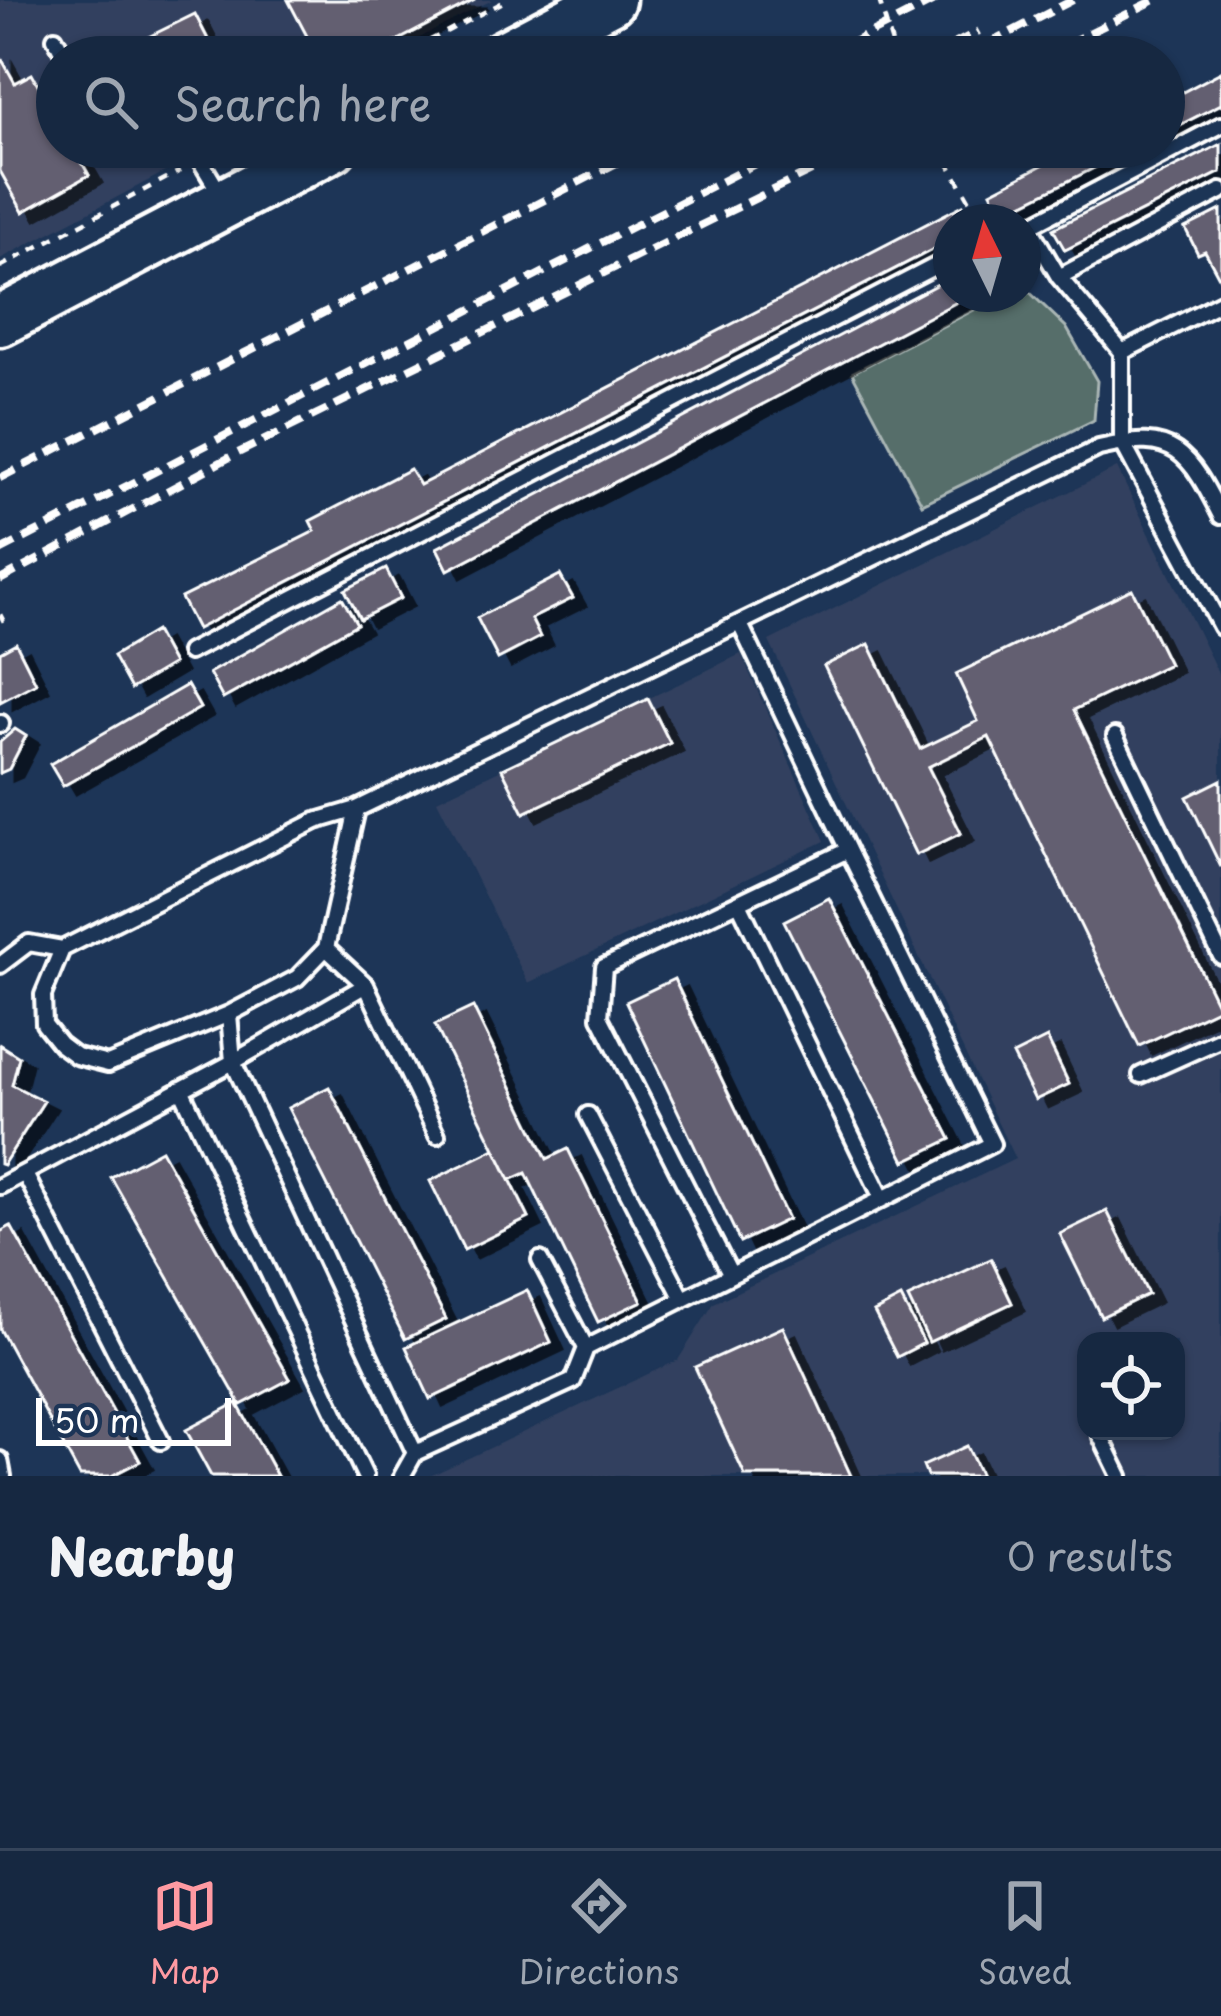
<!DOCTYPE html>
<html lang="en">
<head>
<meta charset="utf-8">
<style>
  :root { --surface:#162841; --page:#1f3048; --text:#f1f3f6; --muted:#9ea6b1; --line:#35445a; --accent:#ff9aa2 }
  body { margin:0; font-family:"Playpen Sans",sans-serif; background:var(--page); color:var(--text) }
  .controls { position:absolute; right:36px; bottom:36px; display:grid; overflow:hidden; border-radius:24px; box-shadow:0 3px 9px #0004 }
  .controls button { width:108px; height:108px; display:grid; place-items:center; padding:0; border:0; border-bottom:3px solid var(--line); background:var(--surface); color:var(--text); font:60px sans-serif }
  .compass { position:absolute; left:933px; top:204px; width:108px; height:108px; border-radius:50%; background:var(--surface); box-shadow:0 3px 9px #0004; rotate:355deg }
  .scale { position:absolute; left:36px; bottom:30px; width:195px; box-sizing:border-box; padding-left:12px; border:6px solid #fff; border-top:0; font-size:33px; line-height:42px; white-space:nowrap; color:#fff; -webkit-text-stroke:9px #1d3557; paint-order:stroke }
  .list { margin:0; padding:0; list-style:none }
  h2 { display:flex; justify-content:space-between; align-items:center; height:156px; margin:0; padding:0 48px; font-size:51px }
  h2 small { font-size:39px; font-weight:400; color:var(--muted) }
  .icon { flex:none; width:66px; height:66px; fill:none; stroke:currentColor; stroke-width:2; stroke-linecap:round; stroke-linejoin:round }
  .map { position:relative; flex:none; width:1221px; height:1476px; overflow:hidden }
  .search { position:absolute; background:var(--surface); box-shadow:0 3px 9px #0004; left:36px; right:36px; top:36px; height:132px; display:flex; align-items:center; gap:30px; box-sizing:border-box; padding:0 42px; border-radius:66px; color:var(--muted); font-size:45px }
  .sheet { height:372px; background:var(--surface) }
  nav { display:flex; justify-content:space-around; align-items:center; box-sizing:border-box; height:168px; border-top:3px solid var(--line); background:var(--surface); font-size:33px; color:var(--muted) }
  nav a { display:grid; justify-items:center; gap:6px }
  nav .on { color:var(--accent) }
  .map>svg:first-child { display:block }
  .built { fill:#32415f; fill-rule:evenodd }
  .green { fill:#566e6b; stroke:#aab6b5; stroke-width:3 }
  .building { fill:#635e71; stroke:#fff; stroke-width:3; filter:url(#shadow) }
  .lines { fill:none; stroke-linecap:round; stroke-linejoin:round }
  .lane-casing { stroke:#fff; stroke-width:22 }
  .highway-casing { stroke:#fff; stroke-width:57 }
  .path { stroke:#fff; stroke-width:4.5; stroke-dasharray:9 9; stroke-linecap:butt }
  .lane { stroke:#1d3557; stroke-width:14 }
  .highway { stroke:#1d3557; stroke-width:48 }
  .rail { stroke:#fff; stroke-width:8; stroke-dasharray:18 9; stroke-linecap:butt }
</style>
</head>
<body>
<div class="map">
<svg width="1221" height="1476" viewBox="0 0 1221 1476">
  <defs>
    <filter id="shadow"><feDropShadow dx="13" dy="8" stdDeviation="0" flood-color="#0009"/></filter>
  </defs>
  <rect width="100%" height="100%" fill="#1d3557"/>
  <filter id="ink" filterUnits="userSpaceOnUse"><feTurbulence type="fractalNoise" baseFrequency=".00833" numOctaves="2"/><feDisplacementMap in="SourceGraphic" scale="24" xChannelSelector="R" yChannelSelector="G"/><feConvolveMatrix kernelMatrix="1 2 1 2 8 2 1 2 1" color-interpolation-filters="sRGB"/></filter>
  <g filter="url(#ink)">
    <!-- built -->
    <path class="built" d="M0,0h492l-108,57h-327v90h155l-212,112z
      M1117,468l104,211v797h-791l248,-116 36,-57 301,-144 -246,-518zM1086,1341h90v90h-90z
      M741,654l84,187 -297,142 -91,-183z"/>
    <!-- green -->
    <path class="green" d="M1023,286l43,41 31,54 -3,39 -172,84 -70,-131 153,-79h18z"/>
    <!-- building -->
    <path class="building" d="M288,0h187l-109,57h-48z
      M195,14l22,43h-108l27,-14z
      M0,56l15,27 17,-9 25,44v29h16l16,28 -66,37 -23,-41z
      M1221,72v32l-57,29v-31z
      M1221,144v28l-156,78 -12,-21z
      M1077,147h59l-134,67 -11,-22z
      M963,205l9,17h-21v18l-754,389 -16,-31 134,-67 -5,-10 100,-52 10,16z
      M1221,210v69h-1l-15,-28 -7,3 -13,-26z
      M951,277v17h21l-524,276 -11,-22z
      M386,569l15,29 -41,21 -15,-29z
      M560,575l13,23 -42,21 9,18 -42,22 -21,-41z
      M1132,589l37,75 -95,46 145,298 -80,38 -150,-309 -61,30 33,66 -45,22 -92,-189 45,-22 51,105 58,-28 -22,-47z
      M342,598l15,26 -134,75 -14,-26z
      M155,631l18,33 -42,25 -18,-33z
      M16,643l20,40 -36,19v-50z
      M187,685l13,23 -137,78 -13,-22z
      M648,699l22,44 -146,70 -22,-44z
      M15,729l11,7 -17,33 -9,4v-31z
      M1221,780v87l-34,-70z
      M829,898l122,241 -46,22 -121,-240z
      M674,979l114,240 -48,23 -114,-240z
      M473,1007l74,152 21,-10 74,152 -44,21 -72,-149 -16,7 -75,-155z
      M1047,1038l22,46 -34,16 -22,-45z
      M0,1045l19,12 -7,28 32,16 -41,64 -3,-1z
      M329,1087l117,232 -41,20 -117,-231z
      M495,1149l34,69 -65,32 -34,-69z
      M161,1150l129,229 -49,26 -130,-228z
      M1107,1211l41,83 -47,23 -41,-83z
      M11,1226l129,235 -29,15h-31l-80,-147v-97z
      M991,1259l21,44 -83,39 -21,-44z
      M527,1290l24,52 -121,57 -24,-52z
      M901,1298l23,45 -27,14 -23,-45z
      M783,1327l68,149h-106l-50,-109z
      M237,1403l40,73h-66l-25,-46z
      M967,1446l14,30h-54l-4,-10z"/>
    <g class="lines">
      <defs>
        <path id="lane" d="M55,38l10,19
          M1221,125l-192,101 30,51 63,75v90l99,185
          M185,147l15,13 21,35
          M1059,277l162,-86
          M1122,352l99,-50
          M740,624l108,226
          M189,652l762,-394
          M0,724l1,-1
          M1115,736l106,220
          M357,809l-31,139 -29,30 -68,36 -121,50 -32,-8 -16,-12 -16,-20 -1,-29 19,-46 254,-128 41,-12 742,-361c76,-19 90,5 122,68
          M739,903l143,295
          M326,948l40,37 -133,77 182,391 -13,23
          M0,965l29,-22 33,6
          M366,985l71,150
          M1141,1075l80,-36
          M181,1089l184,387
          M588,1115l94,182
          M25,1174l136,267
          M0,1186l233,-124 -4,-48
          M540,1260l46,88
          M1101,1437l19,39
          M415,1453l158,-72 13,-33 406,-204 -144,-294 -244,117 -4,50 130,256
          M0,1460l3,16"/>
        <path id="highway" d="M502,57l108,-57
          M0,321l332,-174"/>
      </defs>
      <!-- lane casing -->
      <use href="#lane" class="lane-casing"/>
      <!-- highway casing -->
      <use href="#highway" class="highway-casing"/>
      <!-- path -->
      <path class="path" d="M879,0l17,57
        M398,57l109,-57
        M936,147l13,17 33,58
        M0,267l180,-96"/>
      <!-- lane -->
      <use href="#lane" class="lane"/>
      <!-- highway -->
      <use href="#highway" class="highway"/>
      <!-- rail -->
      <path class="rail" d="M824,57l112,-57
        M929,57l50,-26
        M963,57l110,-57
        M1041,57l114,-57
        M0,478l648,-331
        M0,551l788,-404
        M0,580l234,-125 626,-308
        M0,619l4,-2"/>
    </g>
  </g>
</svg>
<div class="controls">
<button><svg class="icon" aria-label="locate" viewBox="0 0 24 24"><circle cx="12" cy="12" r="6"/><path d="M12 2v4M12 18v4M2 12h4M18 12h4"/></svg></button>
</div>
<svg class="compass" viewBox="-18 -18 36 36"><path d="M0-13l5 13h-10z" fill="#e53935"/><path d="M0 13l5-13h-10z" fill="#9ea6b1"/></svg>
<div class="scale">50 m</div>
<div class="search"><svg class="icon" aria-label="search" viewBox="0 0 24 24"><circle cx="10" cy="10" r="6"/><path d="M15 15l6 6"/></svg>Search here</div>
</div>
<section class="sheet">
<h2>Nearby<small>0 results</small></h2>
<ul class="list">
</ul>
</section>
<nav>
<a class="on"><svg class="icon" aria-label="map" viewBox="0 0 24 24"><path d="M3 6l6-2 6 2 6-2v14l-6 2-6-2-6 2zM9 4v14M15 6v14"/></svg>Map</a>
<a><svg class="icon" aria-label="directions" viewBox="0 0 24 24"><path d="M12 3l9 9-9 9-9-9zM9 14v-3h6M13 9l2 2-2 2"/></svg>Directions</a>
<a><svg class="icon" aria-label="saved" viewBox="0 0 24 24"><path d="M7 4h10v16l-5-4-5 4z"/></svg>Saved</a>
</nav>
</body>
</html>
